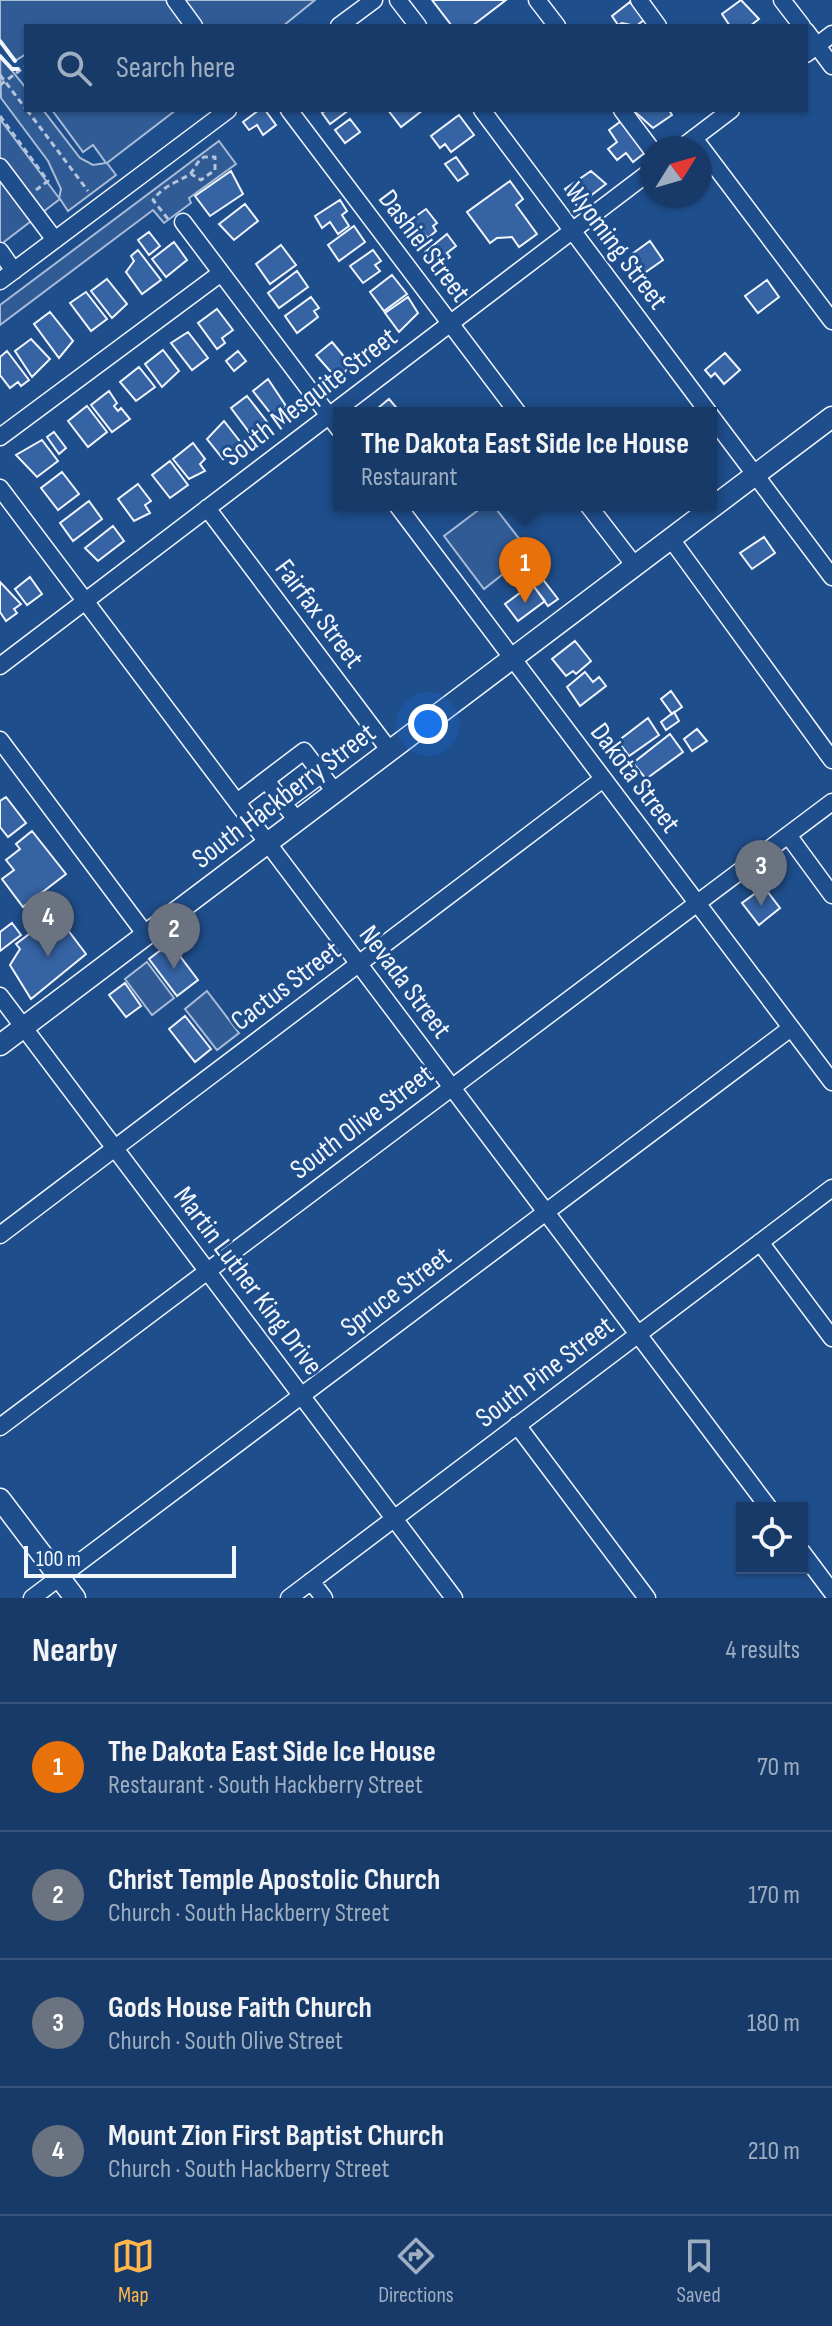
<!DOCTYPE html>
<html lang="en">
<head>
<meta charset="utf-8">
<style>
  :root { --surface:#173a69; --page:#20416f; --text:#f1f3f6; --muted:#9eadc0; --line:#36547d; --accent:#ffb74d }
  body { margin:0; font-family:"Sofia Sans Condensed",sans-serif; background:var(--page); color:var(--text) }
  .controls { position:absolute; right:24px; bottom:24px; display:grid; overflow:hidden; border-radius:0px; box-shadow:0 2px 6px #0004 }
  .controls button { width:72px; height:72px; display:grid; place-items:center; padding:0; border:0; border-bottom:2px solid var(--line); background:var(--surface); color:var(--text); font:40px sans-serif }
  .compass { position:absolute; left:640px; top:136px; width:72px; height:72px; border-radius:50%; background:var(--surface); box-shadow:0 2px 6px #0004; rotate:53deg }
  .scale { position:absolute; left:24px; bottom:20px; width:212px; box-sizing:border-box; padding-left:8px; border:4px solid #f2f6ff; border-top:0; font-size:22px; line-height:28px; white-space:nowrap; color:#f2f6ff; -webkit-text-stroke:6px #1f4e8c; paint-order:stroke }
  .you { position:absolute; left:428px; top:724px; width:28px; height:28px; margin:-20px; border:6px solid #fff; border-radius:50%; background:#1a73e8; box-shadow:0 0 0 12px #1a73e833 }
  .badge { display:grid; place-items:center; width:52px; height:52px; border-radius:50%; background:var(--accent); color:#fff; font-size:26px; font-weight:700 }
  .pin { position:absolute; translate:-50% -66px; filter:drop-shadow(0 2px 4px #0008) }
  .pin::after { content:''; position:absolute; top:42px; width:28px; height:24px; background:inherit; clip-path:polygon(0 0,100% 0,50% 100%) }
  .popup { position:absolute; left:333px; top:407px; width:384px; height:104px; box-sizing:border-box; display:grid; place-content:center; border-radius:0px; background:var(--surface); filter:drop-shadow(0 2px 6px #0005); font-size:26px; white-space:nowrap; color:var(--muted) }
  .popup b { font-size:30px; color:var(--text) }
  .popup::after { content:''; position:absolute; left:50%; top:100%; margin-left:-16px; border:16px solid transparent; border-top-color:var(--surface) }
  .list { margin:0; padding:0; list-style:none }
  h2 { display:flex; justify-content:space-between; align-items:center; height:104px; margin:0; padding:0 32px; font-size:34px }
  h2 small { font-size:26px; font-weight:400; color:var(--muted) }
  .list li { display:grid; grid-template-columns:52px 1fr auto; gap:24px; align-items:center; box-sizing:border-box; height:128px; padding:0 32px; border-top:2px solid var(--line) }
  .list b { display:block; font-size:30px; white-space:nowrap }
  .list p { margin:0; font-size:26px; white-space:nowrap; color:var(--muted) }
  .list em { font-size:26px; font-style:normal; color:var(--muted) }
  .icon { flex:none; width:44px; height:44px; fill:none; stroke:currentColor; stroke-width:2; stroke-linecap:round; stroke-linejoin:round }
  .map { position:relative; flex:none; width:832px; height:1598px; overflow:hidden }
  .search { position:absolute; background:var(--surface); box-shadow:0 2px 6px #0004; left:24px; right:24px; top:24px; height:88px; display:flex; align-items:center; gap:20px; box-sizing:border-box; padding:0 28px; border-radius:0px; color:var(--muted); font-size:30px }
  .sheet { height:616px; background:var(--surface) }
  nav { display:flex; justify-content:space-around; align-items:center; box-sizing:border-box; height:112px; border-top:2px solid var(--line); background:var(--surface); font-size:22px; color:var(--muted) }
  nav a { display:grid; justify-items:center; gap:4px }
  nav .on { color:var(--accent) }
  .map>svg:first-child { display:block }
  .built { fill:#305b95; stroke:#a8bbd7; stroke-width:2 }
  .building { fill:#3563a3; stroke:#f2f6ff; stroke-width:2 }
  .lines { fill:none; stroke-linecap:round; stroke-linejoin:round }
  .minor-casing { stroke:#f2f6ff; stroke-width:19 }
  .major-casing { stroke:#f2f6ff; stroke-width:23 }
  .path { stroke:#b3c4dc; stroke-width:3; stroke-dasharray:6 4; stroke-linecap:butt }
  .minor { stroke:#1f4e8c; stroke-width:16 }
  .major { stroke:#1f4e8c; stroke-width:20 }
  .wall { stroke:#f2f6ff; stroke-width:4 }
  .labels { text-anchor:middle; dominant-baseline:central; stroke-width:6; stroke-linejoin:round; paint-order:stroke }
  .street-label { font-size:28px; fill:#f2f6ff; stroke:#1f4e8c }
</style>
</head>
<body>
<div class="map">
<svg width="832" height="1598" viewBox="0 0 832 1598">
  <rect width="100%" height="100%" fill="#1f4e8c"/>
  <!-- built -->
  <path class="built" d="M0,0h315l-32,26h-257v28l-11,7 -15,-20z
    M0,56l26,32v22h17l37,48 13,7 13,-2 -13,-18 -10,7 -31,-42h124l-69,53 9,12 -48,36 -8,-12 -60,46v-126l59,79 2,-9 -13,-28 -47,-63z
    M219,141l17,23 -47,34 2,5 -27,20 -11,-13 -153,115v-20z
    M485,505h8l31,40 2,11 -42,33 -40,-53z
    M147,962l27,36 -22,17 -27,-36z
    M207,991l32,42 -22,17 -32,-41z"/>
  <!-- building -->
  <path class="building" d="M432,0h74l-34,26h-20z
    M741,0l18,19 -9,7h-20l-8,-12z
    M630,2l14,18 -8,6 -14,-3 -4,2 -6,-9z
    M259,110h6l11,15 -13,10 -6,-10 -8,5 -6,-8z
    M326,110h23l-19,14 -8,-11z
    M388,110h35l-22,17z
    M633,110h36l3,5 -19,13z
    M459,115l15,20 -23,17 -6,-8 -5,4 -9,-12z
    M350,119l10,13 -15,11 -10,-13z
    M624,119l23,32 -14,11 -7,-9 -9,7 -9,-11 9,-7 -8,-12z
    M456,157l12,17 -10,7 -13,-17z
    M231,171l12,23 -33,22 -15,-20z
    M591,171l15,13 -29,22 -12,-17z
    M510,181l13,18 -7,6 21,29 -18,13 -7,-10 -15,1 -7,5 -23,-31z
    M340,200l7,11 -5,4 7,11 -11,8 -8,-12 -8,6 -7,-12z
    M245,204l13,17 -24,19 -15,-16z
    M426,209l11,14 -4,3 3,5 -8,7 -3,-3 -8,4 -12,-15z
    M354,226l11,16 -26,19 -11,-16z
    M149,232l11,14 -11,9 -11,-15z
    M447,234l9,12 -9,7 3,4 -8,6 -6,-7 -4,4 -7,-8z
    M650,241l13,19 -20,14 -11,-20z
    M174,242l13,18 -21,17 -14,-18z
    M281,245l15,20 -26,19 -14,-20z
    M138,250l23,30 -19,14 -16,-22 8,-11 -3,-5z
    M373,250l8,11 -6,4 5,6 -17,12 -13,-17z
    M297,271l11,16 -29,21 -11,-15z
    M392,275l15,19 -23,17 -14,-19z
    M107,279l20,25 -15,14 -21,-27z
    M767,280l12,17 -21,16 -13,-17z
    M86,292l21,27 -16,12 -21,-28z
    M311,297l8,11 -5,3 4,6 -21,16 -12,-17z
    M408,297l10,16 -19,19 -14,-19z
    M217,309l16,21 -11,8 3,5 -8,6 -19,-26z
    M50,312l23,29 -14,17 -25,-34z
    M188,332l20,26 -16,12 -21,-27z
    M31,339l19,20 -18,18 -17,-26z
    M332,342l19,23 -13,15 -22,-25z
    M163,350l16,21 -17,16 -17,-23z
    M7,351l22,29 -8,6 -3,-4 -8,6 -10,-13v-18z
    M238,351l8,10 -12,10 -8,-10z
    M725,353l15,17 -16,14 -9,-11 -4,4 -6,-7z
    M139,367l16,20 -19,14 -16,-19z
    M268,379l18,27 -11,13 -22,-28z
    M109,391l8,12 -3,3 4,5 3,-3 9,11 -18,13 -21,-27z
    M247,396l21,27 -16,13 -21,-28z
    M389,399l12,14h-29z
    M87,406l20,26 -19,15 -20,-26z
    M224,421l18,23 -19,15 -16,-20z
    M54,432l12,16 -7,6 -12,-17z
    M42,440l16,21 -21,16 -21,-22z
    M193,443l12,16 -5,5 5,7 -16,8 -16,-20z
    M170,461l18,24 -18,13 -18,-23z
    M62,472l17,22 -21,16 -17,-22z
    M138,484l13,17 -6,4 5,8 -16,8 -16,-22z
    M89,501l13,18 -29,22 -13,-18z
    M113,526l11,15 -26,20 -13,-13z
    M764,537l11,16 -23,16 -12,-16z
    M30,577l12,17 -15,11 -12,-16z
    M541,577l17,22 -10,7 -16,-22z
    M0,582l21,22 -7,5 3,4 -11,8 -6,-9z
    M532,584l13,17 -27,20 -13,-17z
    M575,641l16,20 -15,13 -3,-3 -7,5 -14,-17z
    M585,672l8,10 6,-5 7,9 -26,20 -13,-19z
    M671,691l11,16 -10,7 -11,-15z
    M674,712l5,9 -13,9 -5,-8z
    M648,718l11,17 -30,21 -11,-15z
    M697,729l10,12 -15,10 -8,-12z
    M670,734l13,18 -37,27 -13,-16z
    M6,797l20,26 -18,14 -8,-10v-26z
    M32,831l34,43 -43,33 -21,-28 12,-9 -8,-10 14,-11 -4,-5z
    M764,887l16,21 -21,17 -17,-22z
    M55,913l31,41 -55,45 -21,-34 10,-16 -4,-5 17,-13 -2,-3z
    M12,923l9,12 -21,16v-19z
    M170,943l28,37 -21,16 -28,-37z
    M125,983l16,23 -15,11 -17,-22z
    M185,1016l26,33 -16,13 -26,-33z"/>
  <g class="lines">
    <defs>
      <path id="minor" d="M175,0l19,26
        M398,0l20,26
        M537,0l20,26
        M639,0l19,26
        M782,0l20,26
        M339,26l35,-26
        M806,31l26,35
        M806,54l26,-20
        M289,110l229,303
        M482,110l227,303
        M622,110l30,40
        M694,138l138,183
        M681,148l50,-38
        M0,167l55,73
        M183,222l156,207
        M0,251l14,20
        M0,281l228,-171
        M711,416l121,161
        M0,437l221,-164
        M0,488l769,1020
        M397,505l435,577
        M588,505l47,61
        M207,508l183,243
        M671,539l161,221
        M0,666l652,-496
        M0,740l146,195
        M266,780l31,41
        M237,802l67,-51 31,41
        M283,803l39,-29
        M788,835l44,60
        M0,996l454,602
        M0,1235l603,-456
        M760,1242l72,96
        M517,1425l130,173
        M0,1427l832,-625
        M802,1552l30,40
        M311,1581l13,17
        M32,1598l759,-570
        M289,1598l543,-410"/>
      <path id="major" d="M0,1045l832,-628
        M0,1499l75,99"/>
    </defs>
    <!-- minor casing -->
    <use href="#minor" class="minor-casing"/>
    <!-- major casing -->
    <use href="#major" class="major-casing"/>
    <!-- path -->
    <path class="path" d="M0,75l26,34
      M0,85l26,-19
      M27,110l61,81
      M0,116l48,65 -12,9
      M168,219l-15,-19c11,-16 31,-20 38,-27 5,-6 5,-11 13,-16h11v13l-14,10 -10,-6"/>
    <!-- minor -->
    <use href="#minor" class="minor"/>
    <!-- major -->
    <use href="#major" class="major"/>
    <!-- wall -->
    <path class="wall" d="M0,41l15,20
      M0,56l12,13h6"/>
  </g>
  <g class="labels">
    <!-- street labels -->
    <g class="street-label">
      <text transform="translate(424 246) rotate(53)">Dashiel Street</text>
      <text transform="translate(616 246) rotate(53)">Wyoming Street</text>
      <text transform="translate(310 397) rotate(-37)">South Mesquite Street</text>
      <text transform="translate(319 614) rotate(53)">Fairfax Street</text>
      <text transform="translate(635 778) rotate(53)">Dakota Street</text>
      <text transform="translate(284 796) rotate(-37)">South Hackberry Street</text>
      <text transform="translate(405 982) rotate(53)">Nevada Street</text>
      <text transform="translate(286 986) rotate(-37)">Cactus Street</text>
      <text transform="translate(362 1122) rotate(-37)">South Olive Street</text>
      <text transform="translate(248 1281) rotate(53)">Martin Luther King Drive</text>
      <text transform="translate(396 1292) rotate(-37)">Spruce Street</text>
      <text transform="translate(545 1372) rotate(-37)">South Pine Street</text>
    </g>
  </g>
</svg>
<div class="controls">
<button><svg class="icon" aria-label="locate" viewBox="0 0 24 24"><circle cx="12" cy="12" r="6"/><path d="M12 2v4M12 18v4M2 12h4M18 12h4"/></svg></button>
</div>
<svg class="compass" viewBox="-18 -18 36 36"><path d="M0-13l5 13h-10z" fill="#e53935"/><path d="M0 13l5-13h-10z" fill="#9eadc0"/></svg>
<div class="scale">100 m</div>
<div class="you"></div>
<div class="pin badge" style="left:525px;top:603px;background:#e8710a">1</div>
<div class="popup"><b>The Dakota East Side Ice House</b>Restaurant</div>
<div class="pin badge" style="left:174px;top:969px;background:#6b7280">2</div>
<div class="pin badge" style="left:761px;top:906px;background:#6b7280">3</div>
<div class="pin badge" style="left:48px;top:957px;background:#6b7280">4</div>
<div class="search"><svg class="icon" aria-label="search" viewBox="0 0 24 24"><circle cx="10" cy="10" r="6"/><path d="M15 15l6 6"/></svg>Search here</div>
</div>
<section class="sheet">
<h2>Nearby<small>4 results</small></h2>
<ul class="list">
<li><span class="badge" style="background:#e8710a">1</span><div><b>The Dakota East Side Ice House</b><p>Restaurant · South Hackberry Street</p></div><em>70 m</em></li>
<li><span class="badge" style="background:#6b7280">2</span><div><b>Christ Temple Apostolic Church</b><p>Church · South Hackberry Street</p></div><em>170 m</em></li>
<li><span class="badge" style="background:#6b7280">3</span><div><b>Gods House Faith Church</b><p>Church · South Olive Street</p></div><em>180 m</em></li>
<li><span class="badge" style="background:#6b7280">4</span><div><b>Mount Zion First Baptist Church</b><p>Church · South Hackberry Street</p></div><em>210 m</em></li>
</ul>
</section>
<nav>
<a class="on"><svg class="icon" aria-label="map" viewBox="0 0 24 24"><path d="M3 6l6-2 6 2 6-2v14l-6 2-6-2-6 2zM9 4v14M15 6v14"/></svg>Map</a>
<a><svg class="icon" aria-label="directions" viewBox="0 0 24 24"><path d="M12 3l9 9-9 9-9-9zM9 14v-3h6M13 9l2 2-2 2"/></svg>Directions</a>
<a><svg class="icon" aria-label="saved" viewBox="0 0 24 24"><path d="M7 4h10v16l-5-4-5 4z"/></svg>Saved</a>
</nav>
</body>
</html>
